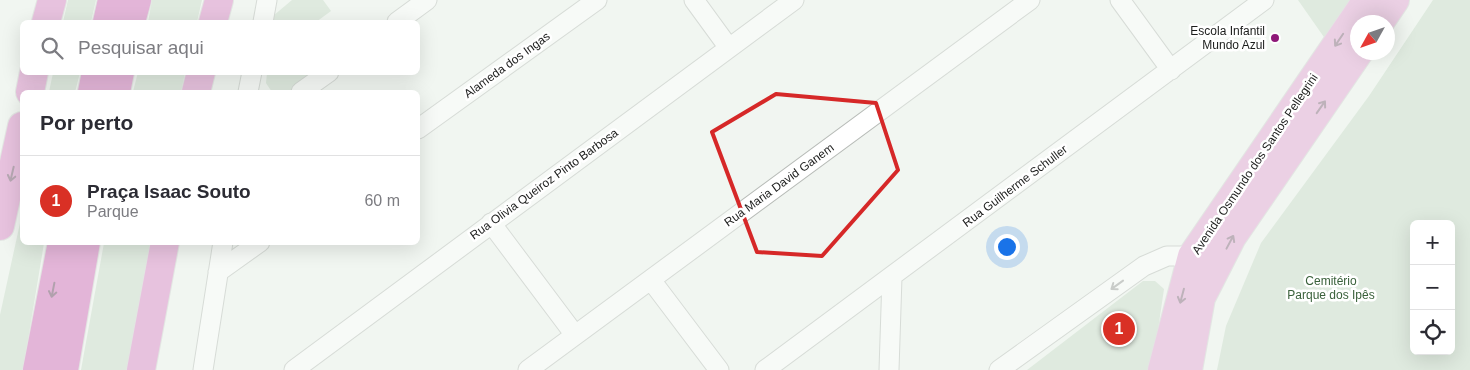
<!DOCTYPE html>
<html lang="pt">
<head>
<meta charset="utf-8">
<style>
  :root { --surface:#fff; --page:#f2f2f3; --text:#2b2b33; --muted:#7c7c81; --line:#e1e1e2; --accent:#d93025 }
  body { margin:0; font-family:Helvetica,sans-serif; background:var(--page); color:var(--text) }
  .controls { position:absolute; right:15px; bottom:15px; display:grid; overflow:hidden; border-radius:8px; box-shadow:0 5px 20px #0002 }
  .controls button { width:45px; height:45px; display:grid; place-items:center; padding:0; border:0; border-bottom:1px solid var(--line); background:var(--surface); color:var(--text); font:25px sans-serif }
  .compass { position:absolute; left:1350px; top:15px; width:45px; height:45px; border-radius:50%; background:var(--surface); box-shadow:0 5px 20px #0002; rotate:230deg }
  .you { position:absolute; left:1006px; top:246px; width:18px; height:18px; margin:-12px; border:4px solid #fff; border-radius:50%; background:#1a73e8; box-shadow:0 0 0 8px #1a73e833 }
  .badge { display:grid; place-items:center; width:32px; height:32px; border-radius:50%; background:var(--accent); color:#fff; font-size:16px; font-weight:700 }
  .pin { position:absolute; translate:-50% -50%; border:2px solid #fff; box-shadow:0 1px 5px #0006 }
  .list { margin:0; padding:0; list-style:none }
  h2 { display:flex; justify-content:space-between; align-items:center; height:65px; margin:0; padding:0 20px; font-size:21px }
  h2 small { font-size:16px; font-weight:400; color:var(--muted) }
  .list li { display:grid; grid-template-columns:32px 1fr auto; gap:15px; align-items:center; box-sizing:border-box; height:90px; padding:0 20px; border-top:1px solid var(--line) }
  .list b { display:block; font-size:19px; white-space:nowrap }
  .list p { margin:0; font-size:16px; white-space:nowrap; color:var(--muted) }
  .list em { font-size:16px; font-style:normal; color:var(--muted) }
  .icon { flex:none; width:28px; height:28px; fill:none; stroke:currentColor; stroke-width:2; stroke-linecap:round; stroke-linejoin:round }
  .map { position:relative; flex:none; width:1470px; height:370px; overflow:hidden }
  .search { position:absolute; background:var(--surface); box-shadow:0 5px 20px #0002; left:20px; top:20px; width:400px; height:55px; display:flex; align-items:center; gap:12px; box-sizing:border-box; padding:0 18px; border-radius:8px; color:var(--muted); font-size:19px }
  .panel { position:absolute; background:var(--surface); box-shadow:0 5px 20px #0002; left:20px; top:90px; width:400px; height:155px; border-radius:8px }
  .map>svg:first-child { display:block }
  .green { fill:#c9dcc9; fill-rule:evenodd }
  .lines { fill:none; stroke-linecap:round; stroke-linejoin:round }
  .minor-casing { stroke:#b8bcb8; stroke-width:21 }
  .primary-casing { stroke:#d2d2d2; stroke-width:30 }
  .trunk-casing { stroke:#d2d2d2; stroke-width:30 }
  .motorway-casing { stroke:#d2d2d2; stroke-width:30 }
  .minor { stroke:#fff; stroke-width:19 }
  .primary { stroke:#e5a3d6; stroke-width:28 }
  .trunk { stroke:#dc84c8; stroke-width:28 }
  .motorway { stroke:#d366ba; stroke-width:28 }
  .oneway { stroke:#806079 }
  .oneway2 { stroke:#724b69 }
  .oneway3 { stroke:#999 }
  .oneway4 { stroke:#653a5b }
  .marked { fill:none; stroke:#d62828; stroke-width:4; stroke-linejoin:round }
  .poi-dot { fill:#8e1878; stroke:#fff; stroke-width:2 }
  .labels { text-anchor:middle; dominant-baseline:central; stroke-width:5; stroke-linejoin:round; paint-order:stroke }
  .poi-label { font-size:12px; fill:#1c1d1c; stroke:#fff; text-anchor:end }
  .street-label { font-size:12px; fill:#1c1d1c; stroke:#fff }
  .park-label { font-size:12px; fill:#3a613b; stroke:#fff }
</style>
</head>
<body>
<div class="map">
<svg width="1470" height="370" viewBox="0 0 1470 370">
  <rect width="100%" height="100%" fill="#f1f5f1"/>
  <!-- green -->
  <path class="green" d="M68,0h28l-5,22h-28z
    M152,0h50l-5,22h-49z
    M292,0h31l8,11 -15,11h-44l1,-6z
    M1298,0h53l-25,40z
    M1433,0h37v370h-253l9,-44 35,-83 108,-147zM1414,224h37v127h-37z
    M138,72l47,1 -4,19h-48z
    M53,73h27l-5,19h-26z
    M267,73h52l-26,19h-21l-6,-9z
    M22,214v28l22,1 -21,127h-23v-55z
    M104,243h51l-23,127h-51z
    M1143,281h12l9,8 -12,81h-125z"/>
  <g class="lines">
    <defs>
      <path id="minor" d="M694,0l35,48
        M1120,0l51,70
        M263,22l4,-22
        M397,22l30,-22
        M248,92l4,-20
        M301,92l28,-20
        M418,129l179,-129
        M491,223l84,112
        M218,272l42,-30
        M651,280l68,90
        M203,370l20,-128
        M294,370l500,-370
        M528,370l502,-370
        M765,370l499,-370
        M889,370l3,-93
        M999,370l145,-104 23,-10h25"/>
      <path id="primary" d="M1380,22l15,-22
        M1162,370l30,-114 175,-256
        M1188,370l13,-72 31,-61 127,-185"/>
      <path id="trunk" d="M46,22l6,-22
        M213,22l6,-22
        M30,92l4,-20
        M196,92l5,-20
        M0,226l22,-100
        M141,370l24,-128"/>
      <path id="motorway" d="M107,22l5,-22
        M131,22l6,-22
        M92,92l4,-20
        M116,92l4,-20
        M37,370l25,-128
        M64,370l22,-128"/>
    </defs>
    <!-- minor casing -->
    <use href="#minor" class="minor-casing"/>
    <!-- primary casing -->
    <use href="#primary" class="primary-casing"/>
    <!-- trunk casing -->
    <use href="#trunk" class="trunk-casing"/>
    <!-- motorway casing -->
    <use href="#motorway" class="motorway-casing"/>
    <!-- minor -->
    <use href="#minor" class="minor"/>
    <!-- primary -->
    <use href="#primary" class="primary"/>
    <!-- trunk -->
    <use href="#trunk" class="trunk"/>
    <!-- motorway -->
    <use href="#motorway" class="motorway"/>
  </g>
  <!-- one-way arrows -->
  <defs><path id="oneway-shaft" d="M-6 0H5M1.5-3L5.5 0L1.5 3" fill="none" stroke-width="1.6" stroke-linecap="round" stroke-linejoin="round" transform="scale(1.25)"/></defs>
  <g class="oneway">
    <use href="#oneway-shaft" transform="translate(1339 40) rotate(124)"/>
    <use href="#oneway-shaft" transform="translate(1321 107) rotate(-55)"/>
    <use href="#oneway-shaft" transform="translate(1230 242) rotate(-62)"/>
    <use href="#oneway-shaft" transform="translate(1182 296) rotate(105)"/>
  </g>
  <use class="oneway2" href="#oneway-shaft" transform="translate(12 174) rotate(103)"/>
  <use class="oneway3" href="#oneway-shaft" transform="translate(1117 285) rotate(144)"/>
  <use class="oneway4" href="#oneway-shaft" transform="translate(53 290) rotate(101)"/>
  <!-- marked area -->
  <path d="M0 0H1470V370H0ZM776,94l100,9 22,67 -76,86 -65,-4 -45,-120z" fill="#f1f5f1" fill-opacity=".55" fill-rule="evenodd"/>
  <path class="marked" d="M776,94l100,9 22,67 -76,86 -65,-4 -45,-120z"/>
  <!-- markers -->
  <circle class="poi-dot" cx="1275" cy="38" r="5"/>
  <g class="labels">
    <!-- poi labels -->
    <g class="poi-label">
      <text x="1265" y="31">Escola Infantil<tspan x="1265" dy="14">Mundo Azul</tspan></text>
    </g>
    <!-- street labels -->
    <g class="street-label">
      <text transform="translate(507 65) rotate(-36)">Alameda dos Ingas</text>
      <text transform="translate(1255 164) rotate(-56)">Avenida Osmundo dos Santos Pellegrini</text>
      <text transform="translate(544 184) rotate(-36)">Rua Olivia Queiroz Pinto Barbosa</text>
      <text transform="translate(779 185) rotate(-36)">Rua Maria David Ganem</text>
      <text transform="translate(1015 186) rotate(-37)">Rua Guilherme Schuller</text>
    </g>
    <!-- park labels -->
    <g class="park-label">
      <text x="1331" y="281">Cemitério<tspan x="1331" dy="14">Parque dos Ipês</tspan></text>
    </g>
  </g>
</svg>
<div class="controls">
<button>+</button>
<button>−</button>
<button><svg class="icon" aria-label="locate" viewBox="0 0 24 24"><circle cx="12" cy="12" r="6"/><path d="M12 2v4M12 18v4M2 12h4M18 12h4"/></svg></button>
</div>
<svg class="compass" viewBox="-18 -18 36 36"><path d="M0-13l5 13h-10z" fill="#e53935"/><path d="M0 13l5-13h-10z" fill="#7c7c81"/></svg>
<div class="you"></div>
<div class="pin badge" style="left:1119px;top:329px">1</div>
<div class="search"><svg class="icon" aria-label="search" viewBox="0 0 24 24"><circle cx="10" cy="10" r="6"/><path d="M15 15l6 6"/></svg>Pesquisar aqui</div>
<section class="panel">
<h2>Por perto<small></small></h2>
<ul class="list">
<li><span class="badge">1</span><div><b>Praça Isaac Souto</b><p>Parque</p></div><em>60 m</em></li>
</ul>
</section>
</div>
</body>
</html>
